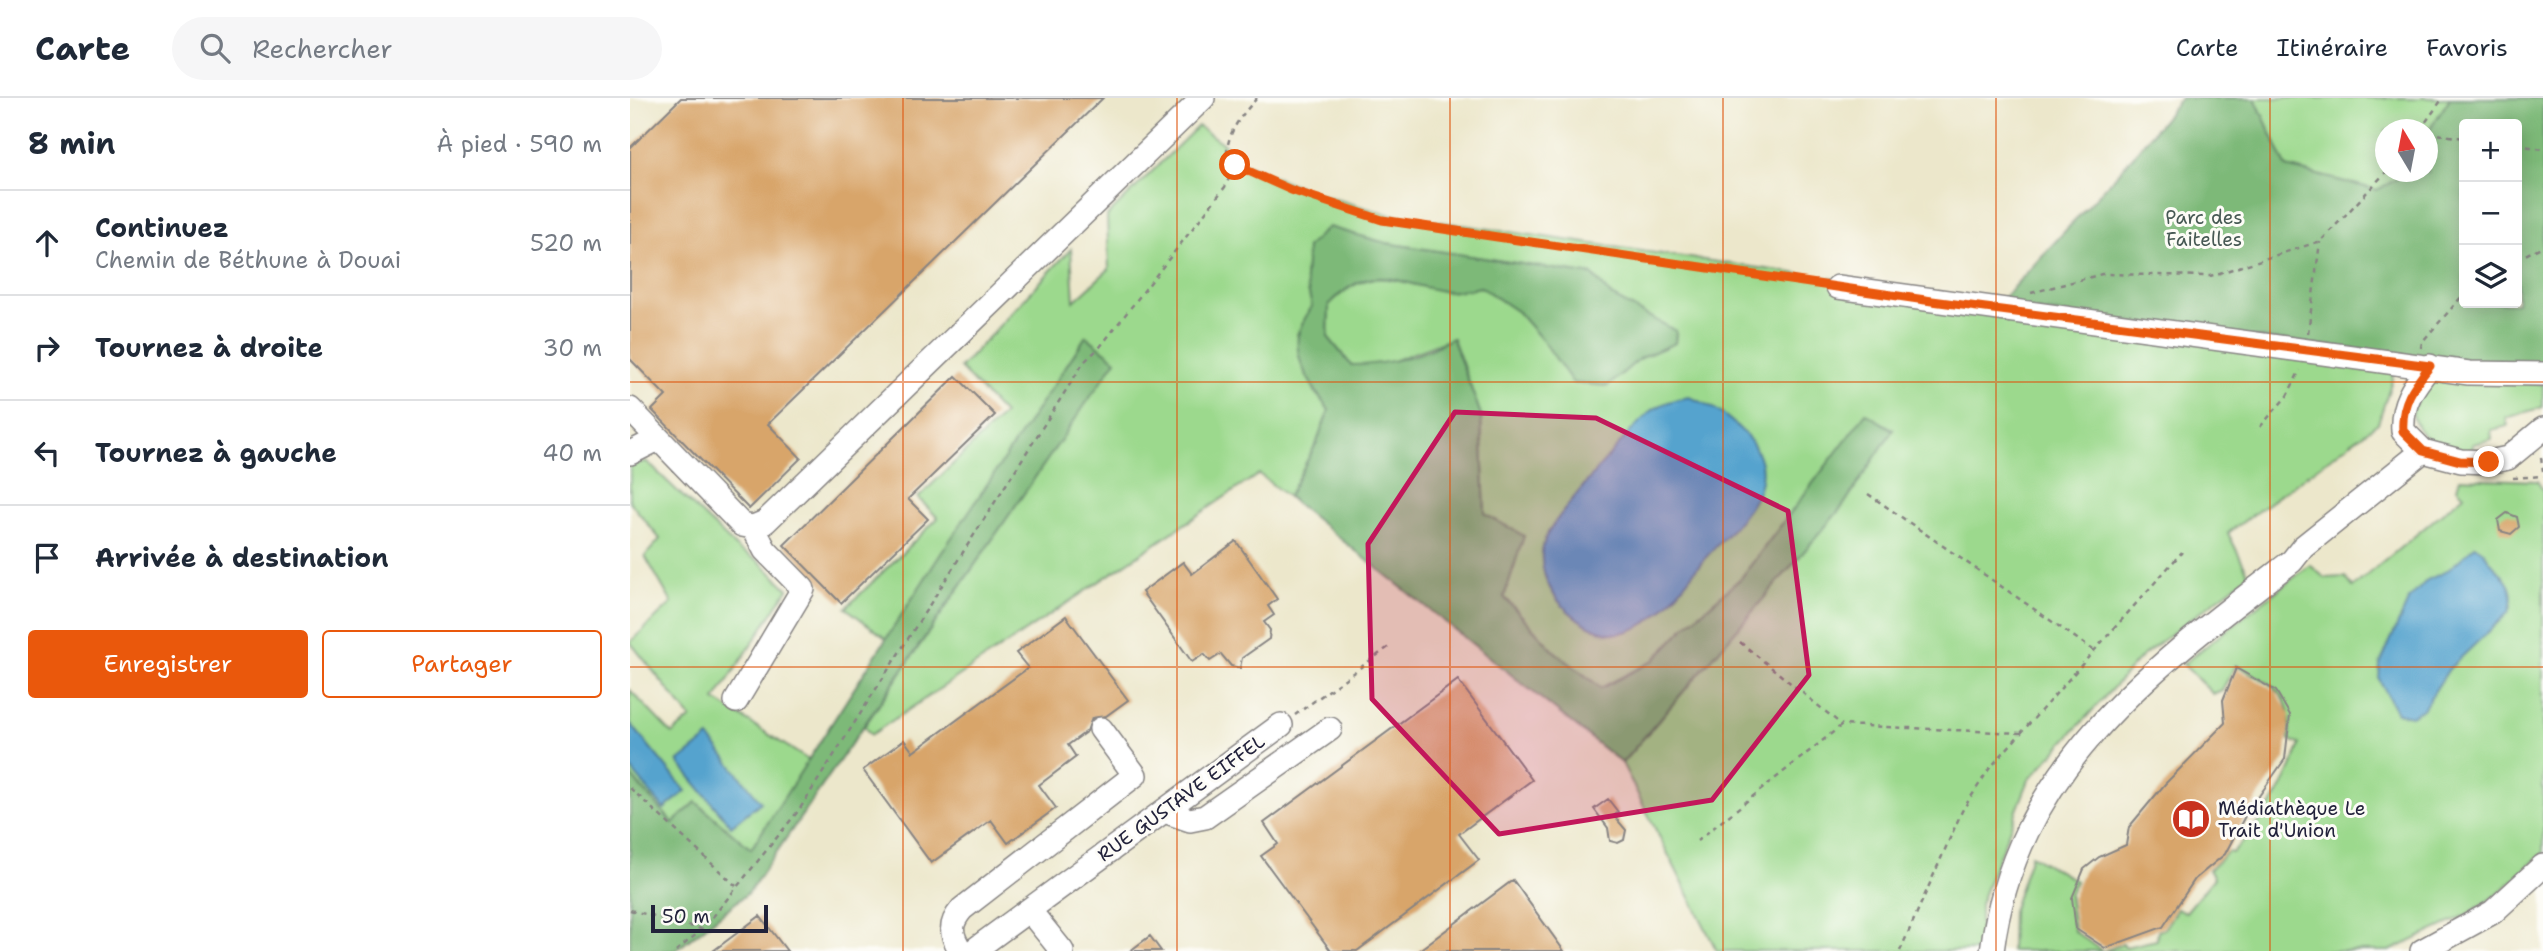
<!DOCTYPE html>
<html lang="fr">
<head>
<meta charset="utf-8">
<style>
  :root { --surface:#fff; --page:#f6f6f7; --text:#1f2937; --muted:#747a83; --line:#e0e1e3; --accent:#ea580c }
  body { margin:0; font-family:"Shantell Sans",sans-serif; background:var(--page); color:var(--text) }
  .controls { position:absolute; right:21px; top:21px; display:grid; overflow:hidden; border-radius:7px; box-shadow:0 4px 18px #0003 }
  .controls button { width:63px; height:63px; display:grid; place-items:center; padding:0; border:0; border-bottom:2px solid var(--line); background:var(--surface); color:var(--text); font:35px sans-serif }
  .compass { position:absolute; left:1745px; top:21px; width:63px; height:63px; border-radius:50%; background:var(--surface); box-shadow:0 4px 18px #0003; rotate:350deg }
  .scale { position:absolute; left:21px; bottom:18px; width:117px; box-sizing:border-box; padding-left:7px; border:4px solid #22223b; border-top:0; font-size:19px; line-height:24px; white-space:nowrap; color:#22223b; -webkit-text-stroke:5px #fdfcf7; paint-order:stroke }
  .stop { position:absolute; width:21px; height:21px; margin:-16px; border:5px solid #ea580c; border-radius:50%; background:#fff }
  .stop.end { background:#ea580c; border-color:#fff; box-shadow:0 2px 7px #0008 }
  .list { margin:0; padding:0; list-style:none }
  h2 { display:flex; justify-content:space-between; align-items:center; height:91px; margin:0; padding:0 28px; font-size:30px }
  h2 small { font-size:23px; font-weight:400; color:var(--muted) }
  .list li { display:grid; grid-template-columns:46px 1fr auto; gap:21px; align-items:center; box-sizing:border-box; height:105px; padding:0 28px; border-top:2px solid var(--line) }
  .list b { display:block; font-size:26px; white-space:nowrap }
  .list p { margin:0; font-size:23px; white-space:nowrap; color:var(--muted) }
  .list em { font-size:23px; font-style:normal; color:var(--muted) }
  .actions { display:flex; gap:14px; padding:21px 28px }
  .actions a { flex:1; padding:16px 0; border:2px solid var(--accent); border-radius:7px; text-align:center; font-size:24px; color:var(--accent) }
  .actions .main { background:var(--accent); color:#fff }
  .icon { flex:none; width:38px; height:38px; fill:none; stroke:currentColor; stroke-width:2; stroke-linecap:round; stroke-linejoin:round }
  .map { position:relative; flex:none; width:1913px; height:853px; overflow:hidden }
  header { display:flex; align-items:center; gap:42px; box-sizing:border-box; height:98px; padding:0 35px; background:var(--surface); border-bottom:2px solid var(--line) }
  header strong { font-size:33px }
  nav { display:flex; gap:38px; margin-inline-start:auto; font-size:24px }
  .search { width:490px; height:63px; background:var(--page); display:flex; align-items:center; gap:18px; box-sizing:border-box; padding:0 24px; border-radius:38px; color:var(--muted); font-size:26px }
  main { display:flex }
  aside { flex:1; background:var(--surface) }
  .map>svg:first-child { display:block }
  .green { fill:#9cd98d; stroke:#5f7e64; stroke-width:2 }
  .forest { fill:#7db978; stroke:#506e5a; stroke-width:2; fill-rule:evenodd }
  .water { fill:#54a3ce; stroke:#3b6284; stroke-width:2 }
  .building { fill:#d8a56b }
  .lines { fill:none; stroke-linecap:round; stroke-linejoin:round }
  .minor-casing { stroke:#878483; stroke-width:26 }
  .path { stroke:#878483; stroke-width:2.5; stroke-dasharray:5 5; stroke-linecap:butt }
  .minor { stroke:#fff; stroke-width:23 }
  .route { stroke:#ea580c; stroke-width:9 }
  .marked { fill:#c2185b; fill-opacity:0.2; stroke:#c2185b; stroke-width:5; stroke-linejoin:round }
  .grid { fill:none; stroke:#de560e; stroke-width:2; stroke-opacity:0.55 }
  .labels { text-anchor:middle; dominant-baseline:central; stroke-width:6; stroke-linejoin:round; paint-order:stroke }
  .park-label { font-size:19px; fill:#475954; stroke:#fdfcf7 }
  .street-label { font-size:19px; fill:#22223b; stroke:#fdfcf7 }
  .poi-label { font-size:19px; fill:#22223b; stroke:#fdfcf7; text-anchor:start }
</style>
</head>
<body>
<header>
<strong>Carte</strong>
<div class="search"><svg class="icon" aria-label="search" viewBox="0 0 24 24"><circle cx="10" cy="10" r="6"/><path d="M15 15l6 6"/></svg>Rechercher</div>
<nav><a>Carte</a><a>Itinéraire</a><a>Favoris</a></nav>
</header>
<main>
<aside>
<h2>8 min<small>À pied · 590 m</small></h2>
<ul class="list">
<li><svg class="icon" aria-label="ahead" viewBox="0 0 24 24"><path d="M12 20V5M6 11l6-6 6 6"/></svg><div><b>Continuez</b><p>Chemin de Béthune à Douai</p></div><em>520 m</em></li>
<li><svg class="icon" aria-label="right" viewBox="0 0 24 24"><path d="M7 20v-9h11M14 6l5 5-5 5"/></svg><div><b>Tournez à droite</b></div><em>30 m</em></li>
<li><svg class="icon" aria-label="left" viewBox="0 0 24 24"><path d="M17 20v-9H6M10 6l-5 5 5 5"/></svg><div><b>Tournez à gauche</b></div><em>40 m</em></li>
<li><svg class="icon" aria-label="arrive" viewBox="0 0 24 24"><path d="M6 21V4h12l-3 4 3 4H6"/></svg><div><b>Arrivée à destination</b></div></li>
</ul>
<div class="actions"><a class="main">Enregistrer</a><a>Partager</a></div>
</aside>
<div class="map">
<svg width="1913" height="853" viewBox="0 0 1913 853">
  <rect width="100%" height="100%" fill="#fdfcf7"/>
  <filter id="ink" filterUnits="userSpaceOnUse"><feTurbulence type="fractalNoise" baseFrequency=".0143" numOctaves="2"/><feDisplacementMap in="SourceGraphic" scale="14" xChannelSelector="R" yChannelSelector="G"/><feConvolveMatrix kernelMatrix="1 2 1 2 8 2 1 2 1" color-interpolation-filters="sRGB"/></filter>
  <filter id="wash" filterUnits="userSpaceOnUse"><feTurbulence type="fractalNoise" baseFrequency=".00686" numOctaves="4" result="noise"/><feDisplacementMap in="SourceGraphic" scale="28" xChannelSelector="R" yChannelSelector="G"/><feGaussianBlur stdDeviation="1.57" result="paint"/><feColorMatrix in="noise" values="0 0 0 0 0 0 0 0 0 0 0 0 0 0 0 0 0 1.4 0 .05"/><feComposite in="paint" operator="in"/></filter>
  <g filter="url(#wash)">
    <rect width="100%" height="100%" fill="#ece7cb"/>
    <!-- green -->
    <path class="green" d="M1625,0h195l-22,34 -42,-2v42h23l-32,18 -91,-23z
      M568,28l37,26 5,10 72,30 75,22 544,79 465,60 -4,27 -14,43 -150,110 21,42 -108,82 -112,123 -49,124v47h-263l-95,-188 221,-257 50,-77 -27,-15 -125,164 -55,48 -33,35 -52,27 -47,-37 -50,-54 11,-32 -30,-50 -4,-100 -28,-77 -71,27h-31l-23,-28 1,-32c43,-43 62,-23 114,-14 11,2 26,-2 38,-4l37,25 26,30 64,44 32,-28 35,-15 1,-12 -65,-35 -18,-21 -207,-32 -58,-16 -23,51 7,28 -15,28 18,58 14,18 -12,32 -29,55 -29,-23 -388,261 -7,-8 251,-367 -29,-24 -199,303 -41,-31 92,-90 -20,-20 86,-84 -44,-46 111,-119 3,52 35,-32 -2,-53z
      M1810,280l103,6v23l-37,11 2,8 -17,4 1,9 -19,5 -1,8c-29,-7 -56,-8 -60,-43l18,-26z
      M16,363l92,88 21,12 29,28 -73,111 95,61 -59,88 -55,-47 -23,21 -43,-48v-85l42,44 19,-16 -61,-76 42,-39 -27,-47 15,-17 -30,-37v-36z
      M1830,380l77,3 6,9v363l-45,41 -33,22 -75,35h-286l19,-7 3,3 31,-7 1,-9 6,-2 13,-20 9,3 28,-34 -5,-8 19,-18 4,1c34,-36 52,-62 68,-109l-11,-4c5,-49 -15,-54 -53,-75l-14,25 -9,4 -30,-30 127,-99 15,13 20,-1 8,10 111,-92 -7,-7z
      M1401,757l45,26 -7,14 5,36 28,20h-91l1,-39z"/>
    <!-- forest -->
    <path class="forest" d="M1551,0h74l31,69 91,23 32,-18h19v-40l22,-34h93v266l-74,-1 -473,-57 127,-138zM1834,26h53v179h-53z
      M698,129l58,16 207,32 18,21 65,35 -1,12 -35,15 -32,28 -35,-3 -29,-41 -26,-30 -37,-25c-12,2 -27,6 -38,4 -51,-9 -72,-30 -114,14l-1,32 23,28c35,0 71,-9 101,-27l29,77 4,99 39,22 -20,61 50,54 47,37 52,-27 33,-35 55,-48 125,-165 27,17 -50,76 -221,257 -334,-266 29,-55 12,-32c-15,-21 -35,-47 -31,-74 1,-10 9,-21 14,-30l-7,-28 2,-31z
      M456,238l30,24 -367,532 -74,59h-45v-176l43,48 23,-21 55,47 187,-291z"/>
    <!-- water -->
    <path class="water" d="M1059,299c22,8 36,17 53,34 50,51 -6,91 -40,131 -23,27 -44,65 -82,71 -20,3 -43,-13 -56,-26 -17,-17 -28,-44 -19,-68 6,-18 92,-118 109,-130 11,-7 22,-10 35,-12z
      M1845,448c10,4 10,9 16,16 14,17 27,26 18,50l-60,57 -26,40 -12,7 -14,-3 -18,-34 1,-15 29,-65 18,-19 20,-9z
      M0,625l56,68 -22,18 -34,-41z
      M79,639l52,65 -30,24 -53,-64z"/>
    <g id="blocks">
      <!-- building -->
      <path class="building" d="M51,0h422l-335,326 33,34 -52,51 -97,-99 14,-14 -36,-37v-211z
        M326,278l39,39 -87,84 20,20 -87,84 -57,-58z
        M1877,415l10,4 2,10 -8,7 -11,-3 -2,-11z
        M606,443l41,58 -9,7 6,9 -10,7 6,8 -1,9 -27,19 -2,10 -9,-2 -10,-12 -11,7 -6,-7 -12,8 -50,-70 41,-30 9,12z
        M436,518l62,84 -22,16 -14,2 -5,13 -19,14 8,12 -37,28 17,23 -48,35 -17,-23 -60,43 -68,-93 41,-30 9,12 115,-84 -12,-15z
        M1606,570l40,23 14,24 -5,44 -40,57 -20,38 -30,25 -32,48 -58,21 -29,-19 -4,-31 12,-29 15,-12 27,-12 3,-18 36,-43 60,-61 -2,-23z
        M828,582l74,100 -73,54 20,26 -122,91h-26l-70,-95 17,-12 -14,-21z
        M978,701l10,13 -4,4 12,14 -2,10 -6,3 -8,-2 -2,-13 -14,-19z
        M883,782l51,71h-146z
        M130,818l27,35h-74z
        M520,838l11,15h-31z"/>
    </g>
  </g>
  <g filter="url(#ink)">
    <use href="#blocks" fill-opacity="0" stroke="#878483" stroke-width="2"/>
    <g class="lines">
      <defs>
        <path id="minor" d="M1208,189l631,86 74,1
          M1800,268c-17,21 -29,37 -27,65l20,20 38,10 28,1 19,-4 35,-29
          M0,311l112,116 11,2 12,-5 438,-424
          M0,355l28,-14
          M106,603l67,-112 -38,-39 -12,-23
          M534,713l26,9 15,-3 125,-88
          M399,812l33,41
          M331,853c-11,-17 -12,-27 1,-42l173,-134 -34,-46
          M343,853l308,-226
          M1362,853c23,-184 163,-285 300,-390l11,-14 120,-96
          M1792,853l71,-39 50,-46"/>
      </defs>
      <!-- minor casing -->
      <use href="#minor" class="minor-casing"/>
      <!-- path -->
      <path class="path" d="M627,0c-17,19 -32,36 -30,63l64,29 91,31 439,63
        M1790,32l23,-32
        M1798,35l36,5
        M1887,47l26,4
        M1887,161l26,-13
        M1401,195l71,-19 108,2 111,-35 65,-69
        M1678,235l12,-91
        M1791,250l1,-6 42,-48
        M1630,329l27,-31 13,-26
        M1911,359l2,14
        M1883,380l30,-2
        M1238,396l228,158
        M1110,544l102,83
        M665,617l95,-69
        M0,690l106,98
        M1067,743l145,-116 178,8
        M0,812l71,19
        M46,853l27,-22 96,-119 285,-448 16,-15 125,-160 10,-22
        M1270,853l62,-140 27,-42 193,-217"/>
      <!-- minor -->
      <use href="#minor" class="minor"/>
    </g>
  </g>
  <g class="lines" filter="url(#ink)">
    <!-- route -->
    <path class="route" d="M605,67l56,25 91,30 550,81 498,65c-17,21 -29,37 -27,65l20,20 37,10 29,1"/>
  </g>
  <!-- marked area -->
  <path class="marked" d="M825,314l141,6 192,93 21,164 -97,125 -213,34 -127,-135 -4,-155z"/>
  <!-- grid -->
  <path class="grid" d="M273,0v853M547,0v853M820,0v853M1093,0v853M1366,0v853M1640,0v853M0,284h1913M0,569h1913"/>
  <!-- icons -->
  <defs>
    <symbol id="library-disc" viewBox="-11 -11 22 22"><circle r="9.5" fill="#c8321e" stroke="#fdfcf7"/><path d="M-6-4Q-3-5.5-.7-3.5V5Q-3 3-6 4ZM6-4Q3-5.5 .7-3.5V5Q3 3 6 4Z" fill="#fff"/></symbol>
  </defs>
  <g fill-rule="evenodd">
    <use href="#library-disc" x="1539" y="699" width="44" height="44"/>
  </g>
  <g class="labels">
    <!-- park labels -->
    <g class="park-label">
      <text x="1574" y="119">Parc des<tspan x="1574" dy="22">Faitelles</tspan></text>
    </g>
    <!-- street labels -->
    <g class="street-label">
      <text transform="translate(551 700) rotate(-36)">RUE GUSTAVE EIFFEL</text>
    </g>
    <!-- poi labels -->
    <g class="poi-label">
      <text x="1588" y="710">Médiathèque Le<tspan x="1588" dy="22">Trait d'Union</tspan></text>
    </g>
  </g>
</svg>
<div class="controls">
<button>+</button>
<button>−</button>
<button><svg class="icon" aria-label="layers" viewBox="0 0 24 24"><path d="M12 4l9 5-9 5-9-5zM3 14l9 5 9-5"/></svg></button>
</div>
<svg class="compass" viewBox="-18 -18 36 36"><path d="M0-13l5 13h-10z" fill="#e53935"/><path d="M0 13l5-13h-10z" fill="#747a83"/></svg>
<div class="scale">50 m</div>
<div class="stop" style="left:605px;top:67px"></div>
<div class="stop end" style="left:1859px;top:364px"></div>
</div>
</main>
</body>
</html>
